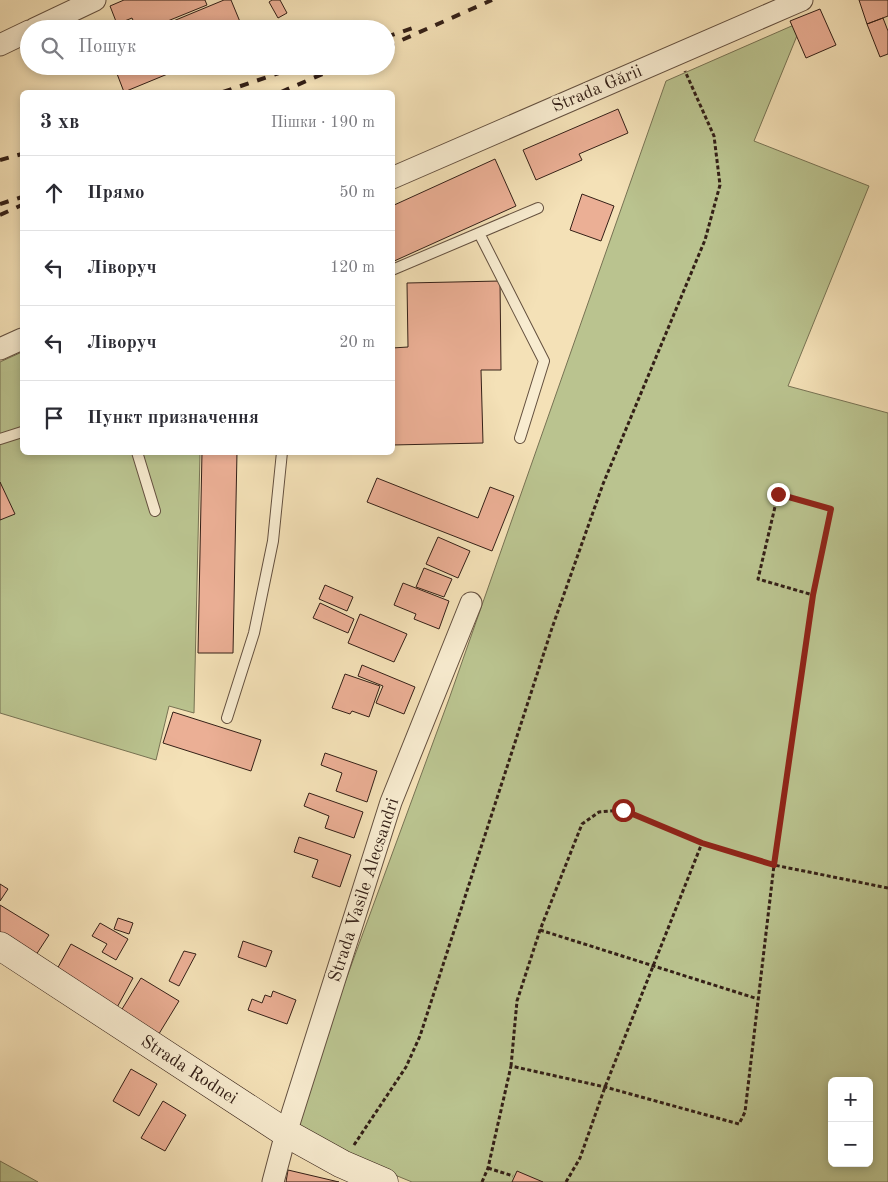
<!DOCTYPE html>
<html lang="uk">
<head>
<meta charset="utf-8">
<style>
  :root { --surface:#fff; --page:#f2f2f3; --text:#2b2b33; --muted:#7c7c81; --line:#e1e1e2 }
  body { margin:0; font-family:"Old Standard TT",serif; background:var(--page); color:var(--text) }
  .controls { position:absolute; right:15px; bottom:15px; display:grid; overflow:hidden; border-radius:8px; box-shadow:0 2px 8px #0003 }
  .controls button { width:45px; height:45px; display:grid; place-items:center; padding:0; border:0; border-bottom:1px solid var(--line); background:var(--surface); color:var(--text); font:25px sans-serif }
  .stop { position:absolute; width:15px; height:15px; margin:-11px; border:4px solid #8f2418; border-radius:50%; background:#fff }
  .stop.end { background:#8f2418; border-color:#fff; box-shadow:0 1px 5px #0008 }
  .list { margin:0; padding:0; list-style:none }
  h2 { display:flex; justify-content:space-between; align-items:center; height:65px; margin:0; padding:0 20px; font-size:21px }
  h2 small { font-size:16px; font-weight:400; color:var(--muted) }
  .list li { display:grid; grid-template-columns:32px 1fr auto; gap:15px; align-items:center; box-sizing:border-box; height:75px; padding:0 20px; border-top:1px solid var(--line) }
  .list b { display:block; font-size:19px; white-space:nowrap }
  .list em { font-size:16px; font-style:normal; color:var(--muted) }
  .icon { flex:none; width:28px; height:28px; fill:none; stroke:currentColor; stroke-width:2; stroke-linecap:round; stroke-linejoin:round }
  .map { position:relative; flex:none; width:888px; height:1182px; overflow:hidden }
  .search { position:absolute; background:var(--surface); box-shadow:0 2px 8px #0003; left:20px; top:20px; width:375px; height:55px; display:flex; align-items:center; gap:12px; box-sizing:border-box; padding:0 18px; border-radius:28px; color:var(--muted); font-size:19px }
  .panel { position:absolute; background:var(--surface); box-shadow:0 2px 8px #0003; left:20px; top:90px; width:375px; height:365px; border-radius:8px }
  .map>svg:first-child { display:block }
  .green { fill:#bac38f; stroke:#777253; fill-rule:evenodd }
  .building { fill:#ebaf95; stroke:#342017 }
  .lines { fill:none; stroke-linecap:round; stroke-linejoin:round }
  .lane-casing { stroke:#64503f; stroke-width:12 }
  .street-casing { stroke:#64503f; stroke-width:23 }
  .secondary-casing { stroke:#342017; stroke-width:29 }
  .path { stroke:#342017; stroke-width:3; stroke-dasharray:4 2.5; stroke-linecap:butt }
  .lane { stroke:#f8ecd0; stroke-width:10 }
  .street { stroke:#f8ecd0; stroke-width:21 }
  .secondary { stroke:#f8ecd0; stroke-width:28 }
  .rail { stroke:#342017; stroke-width:4; stroke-dasharray:9 9; stroke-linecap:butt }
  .route { stroke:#8f2418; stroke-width:6 }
  .labels { text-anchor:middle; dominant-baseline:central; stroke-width:5; stroke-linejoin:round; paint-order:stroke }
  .street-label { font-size:18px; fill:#342017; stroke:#f8ecd0 }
</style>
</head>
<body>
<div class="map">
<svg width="888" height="1182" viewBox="0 0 888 1182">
  <rect width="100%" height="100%" fill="#f4e1b7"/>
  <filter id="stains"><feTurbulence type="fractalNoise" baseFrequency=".004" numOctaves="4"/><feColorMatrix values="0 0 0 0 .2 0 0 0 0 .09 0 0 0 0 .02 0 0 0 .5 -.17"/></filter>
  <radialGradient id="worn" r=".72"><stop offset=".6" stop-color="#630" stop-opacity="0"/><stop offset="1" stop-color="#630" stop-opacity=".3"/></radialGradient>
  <!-- green -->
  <path class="green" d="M803,21l-49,120 115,45 -81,200 100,27v769h-476l-122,-50 159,-433 217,-618zM832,1081h37v82h-37z
    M22,352v100l178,1 -6,260 -25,-7 -13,54 -156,-47v-351z
    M0,1161l38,21h-38z"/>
  <!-- building -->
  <path class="building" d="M124,0h81l2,5 -59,24h-11l-5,-11 -15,6 -7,-18z
    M224,0h7l12,29h-89z
    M272,0h8l7,13 -9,5 -9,-16z
    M859,0h29v16l-21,8z
    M820,9l16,36 -30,13 -16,-37z
    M883,18l5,13v23l-8,3 -13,-33z
    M114,66h73l-63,26z
    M618,109l10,24 -49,21 3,6 -46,20 -13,-30z
    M495,159l21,47 -124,56v-56z
    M582,194l32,12 -13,35 -31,-11z
    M500,281l1,89h-20l2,73 -91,2v-97l16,-1 -1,-64z
    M202,452h35l-4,201h-35z
    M377,478l101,40 12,-31 24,9 -22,55 -125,-49z
    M0,482l15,32 -15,6z
    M438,537l32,14 -12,27 -32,-14z
    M424,568l28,11 -8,18 -28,-10z
    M403,583l46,18 -10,28 -25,-10 2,-5 -22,-9z
    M325,585l28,12 -6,14 -28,-12z
    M320,603l34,16 -6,14 -35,-15z
    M360,614l47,20 -13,28 -46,-19z
    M362,665l53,22 -11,27 -28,-11 7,-17 -25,-10z
    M345,674l35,12 -11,31 -17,-6 -2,3 -18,-6z
    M173,712l88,28 -10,31 -88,-28z
    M325,753l52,18 -10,31 -31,-11 6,-18 -21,-8z
    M309,793l54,19 -9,26 -29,-10 4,-12 -25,-10z
    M299,837l52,18 -11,32 -28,-10 6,-17 -24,-8z
    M0,884l8,5 -8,12z
    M0,905l49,30 -15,23 -34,-21z
    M118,918l15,5 -4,11 -15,-5z
    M100,923l28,16 -12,21 -14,-8 5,-8 -15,-8z
    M243,941l29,10 -6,16 -28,-10z
    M71,944l62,34 -19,35 -62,-35z
    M184,951l12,3 -17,32 -10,-5z
    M141,978l38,23 -22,36 -38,-23z
    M273,991l23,9 -9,24 -39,-14 4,-11 10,4 3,-8 6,2z
    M131,1069l26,15 -18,32 -26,-15z
    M163,1101l23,14 -21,36 -24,-13z
    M288,1170l51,12h-53z
    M517,1171l26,11h-31z"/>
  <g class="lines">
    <defs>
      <path id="lane" d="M479,233l65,128 -24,77
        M392,270l146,-62
        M0,439l22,-7
        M137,452l18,59
        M227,718l27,-85 19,-92 9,-89"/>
      <path id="street" d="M34,29l61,-29
        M0,45l29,-14
        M392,178l410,-178
        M0,349l22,-10
        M273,1182l13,-49 105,-331 80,-199"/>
      <path id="secondary" d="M0,946l286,187 56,31 42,18"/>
    </defs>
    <!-- lane casing -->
    <use href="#lane" class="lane-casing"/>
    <!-- street casing -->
    <use href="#street" class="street-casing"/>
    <!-- secondary casing -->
    <use href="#secondary" class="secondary-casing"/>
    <!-- path -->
    <path class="path" d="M540,930l218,69
      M511,1066l6,-65 23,-71 42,-106 17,-12 24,-2 79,33 72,22 114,23
      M354,1145l52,-78 14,-31 132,-408 51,-144 102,-244 15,-55 -6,-49 -29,-65
      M488,1168l25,8
      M482,1182l6,-14 23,-102 94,21 134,37 6,-12 29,-247 39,-270 18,-86 -53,-15 -20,85 55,16
      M566,1182l14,-24 25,-71 97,-244"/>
    <!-- lane -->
    <use href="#lane" class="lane"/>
    <!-- street -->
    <use href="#street" class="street"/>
    <!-- secondary -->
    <use href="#secondary" class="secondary"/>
    <!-- rail -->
    <path class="rail" d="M386,37l30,-10
      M386,47l106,-47
      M223,92l77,-26
      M281,92l60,-26
      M0,160l22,-6
      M0,204l22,-7
      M0,215l22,-10"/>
  </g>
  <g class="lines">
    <!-- route -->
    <path class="route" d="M623,810l79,33 72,22 39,-270 18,-86 -53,-15"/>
  </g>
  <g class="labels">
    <!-- street labels -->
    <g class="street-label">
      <text transform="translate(597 89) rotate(-23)">Strada Gării</text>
      <text transform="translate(364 890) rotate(-72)">Strada Vasile Alecsandri</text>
      <text transform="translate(189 1070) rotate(33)">Strada Rodnei</text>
    </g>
  </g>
  <rect width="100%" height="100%" filter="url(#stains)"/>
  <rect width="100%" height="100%" fill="url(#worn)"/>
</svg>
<div class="controls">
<button>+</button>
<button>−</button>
</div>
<div class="stop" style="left:623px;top:810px"></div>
<div class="stop end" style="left:778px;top:494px"></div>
<div class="search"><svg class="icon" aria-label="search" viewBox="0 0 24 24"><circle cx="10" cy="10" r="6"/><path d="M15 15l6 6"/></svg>Пошук</div>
<section class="panel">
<h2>3 хв<small>Пішки · 190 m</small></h2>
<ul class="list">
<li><svg class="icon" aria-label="ahead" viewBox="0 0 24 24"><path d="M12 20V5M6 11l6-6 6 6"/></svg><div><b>Прямо</b></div><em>50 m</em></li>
<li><svg class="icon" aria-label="left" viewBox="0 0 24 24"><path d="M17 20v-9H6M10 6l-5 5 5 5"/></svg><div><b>Ліворуч</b></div><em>120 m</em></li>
<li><svg class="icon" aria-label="left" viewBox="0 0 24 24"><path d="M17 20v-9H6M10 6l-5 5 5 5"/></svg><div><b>Ліворуч</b></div><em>20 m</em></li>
<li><svg class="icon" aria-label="arrive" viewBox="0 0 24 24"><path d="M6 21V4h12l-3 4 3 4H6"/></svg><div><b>Пункт призначення</b></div></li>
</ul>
</section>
</div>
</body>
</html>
